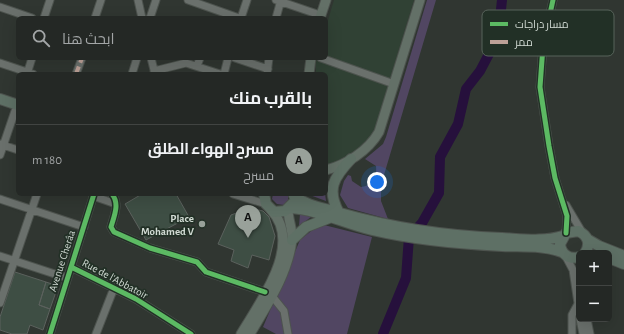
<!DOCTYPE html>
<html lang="ar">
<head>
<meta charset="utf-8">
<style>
  :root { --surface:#242825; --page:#303432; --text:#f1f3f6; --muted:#a3a6a7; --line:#414442; --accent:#99a19a }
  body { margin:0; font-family:"Alegreya Sans",Cairo,sans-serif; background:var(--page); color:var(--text); direction:rtl }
  .controls { position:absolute; right:12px; bottom:12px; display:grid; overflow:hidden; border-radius:6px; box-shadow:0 4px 16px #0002 }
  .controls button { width:36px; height:36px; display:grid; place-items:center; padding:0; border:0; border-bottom:1px solid var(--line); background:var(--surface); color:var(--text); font:20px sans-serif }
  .you { position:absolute; left:377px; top:182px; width:14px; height:14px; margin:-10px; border:3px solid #fff; border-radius:50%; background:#1a73e8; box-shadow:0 0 0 6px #1a73e833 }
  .badge { display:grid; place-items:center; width:26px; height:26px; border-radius:50%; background:var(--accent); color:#111; font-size:13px; font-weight:700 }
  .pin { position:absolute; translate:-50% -33px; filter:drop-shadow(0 1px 2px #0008) }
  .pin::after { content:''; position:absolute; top:21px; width:14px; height:12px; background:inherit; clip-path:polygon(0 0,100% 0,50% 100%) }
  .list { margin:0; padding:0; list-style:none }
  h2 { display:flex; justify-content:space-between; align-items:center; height:52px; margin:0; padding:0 16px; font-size:17px }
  h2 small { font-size:13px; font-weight:400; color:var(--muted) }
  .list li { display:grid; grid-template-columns:26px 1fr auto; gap:12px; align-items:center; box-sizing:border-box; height:72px; padding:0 16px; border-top:1px solid var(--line) }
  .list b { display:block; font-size:15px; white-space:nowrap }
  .list p { margin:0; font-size:13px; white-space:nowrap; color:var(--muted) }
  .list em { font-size:13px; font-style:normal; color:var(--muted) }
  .icon { flex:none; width:22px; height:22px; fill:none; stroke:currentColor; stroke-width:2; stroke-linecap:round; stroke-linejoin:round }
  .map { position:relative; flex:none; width:624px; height:334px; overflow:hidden; direction:ltr }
  .search { position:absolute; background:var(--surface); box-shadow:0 4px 16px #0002; left:16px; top:16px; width:312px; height:44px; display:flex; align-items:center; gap:10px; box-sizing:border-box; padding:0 14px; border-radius:6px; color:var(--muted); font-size:15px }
  .panel { position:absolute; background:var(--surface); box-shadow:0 4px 16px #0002; left:16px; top:72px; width:312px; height:124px; border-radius:6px; direction:rtl }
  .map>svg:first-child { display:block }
  .built { fill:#304134 }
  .green { fill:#514662 }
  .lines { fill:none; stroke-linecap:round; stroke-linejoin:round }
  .river { stroke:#26103c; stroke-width:10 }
  .building { fill:#3e4e44; stroke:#5b615d }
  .minor-casing { stroke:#4d534e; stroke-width:9 }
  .major-casing { stroke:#4d534e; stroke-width:11 }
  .highway-casing { stroke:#4d534e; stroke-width:12 }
  .minor { stroke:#6a706c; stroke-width:7 }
  .major { stroke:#637067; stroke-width:9 }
  .highway { stroke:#5e7065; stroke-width:10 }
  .quiet { stroke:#bda197; stroke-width:4; stroke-dasharray:8 4; stroke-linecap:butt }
  .cycleway-casing { stroke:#223026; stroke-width:8 }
  .cycleway { stroke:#5cba63; stroke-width:5 }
  .poi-dot { fill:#99a19a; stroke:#223026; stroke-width:1.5 }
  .labels { text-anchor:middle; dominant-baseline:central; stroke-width:3.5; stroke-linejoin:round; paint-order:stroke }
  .poi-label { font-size:11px; font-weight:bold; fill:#d1dad3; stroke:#223026; text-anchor:end }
  .street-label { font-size:11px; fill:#d1dad3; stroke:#223026 }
  .key { fill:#223026; stroke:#57635a; stroke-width:1 }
  .key-label { font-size:11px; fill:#d1dad3 }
</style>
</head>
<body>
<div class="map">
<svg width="624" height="334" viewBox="0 0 624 334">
  <rect width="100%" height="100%" fill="#303631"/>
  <!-- built -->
  <path class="built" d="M334,0h80l-41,135 -16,16 -22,12 -9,2v-91h-10v-12l1,-4h9v-31z"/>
  <!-- green -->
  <path class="green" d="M427,0h9l-55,185v16l7,18 -40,-11 -8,-13 4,-14 4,-6 3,1 1,5 9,6c13,-2 16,-8 15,-21l-11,-7 18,-15 3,-7z
    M273,194h15v6l-4,5 -7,-1 -5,-5z
    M307,194h18l1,7z
    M300,214l11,3 -12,9z
    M320,224l52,13 -25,97h-71l-13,-7 37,-87z"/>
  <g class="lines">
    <!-- river -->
    <path class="river" d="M383,334l23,-56 3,-41 13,-14 17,-30 1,-36 18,-33 8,-35 14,-18 18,-34 4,-37"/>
  </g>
  <!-- building -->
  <path class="building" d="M142,194h34l13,23 -43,23 -21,-36z
    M250,208l13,3 6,6 6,19 -6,24 -17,-5 -4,13 -17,-7 3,-11 -16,-6 13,-29z
    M15,272l31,10 -7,23 11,4 -7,21 -13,-5 -3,9h-15l-12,-4v-13z
    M46,282l12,4 -8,23 -11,-4z"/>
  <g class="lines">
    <defs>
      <path id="minor" d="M138,0l4,18
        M188,0l51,18
        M276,0l44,15
        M553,0l-10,46 -3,41 9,59 6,32 12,38 -1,17
        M0,7l32,11
        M44,18l6,-18
        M95,18l6,-18
        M150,18l6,-18
        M241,18l6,-18
        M276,18l5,-18
        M151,58l4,16
        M235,58l33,11
        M321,58l73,26
        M0,63l33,11
        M197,66l3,-8
        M154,71l32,-8 34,11
        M27,74l5,-16
        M76,74l6,-16
        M132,74l5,-16
        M224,74l4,-16
        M267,74l2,-16
        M0,144l18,6
        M0,155l15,-44
        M112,194c8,10 2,22 -1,33l3,5 36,16 47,14 9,10 59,20
        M233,194l33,10
        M93,196l23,8
        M0,199l84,28
        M566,205l16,27
        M565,255l8,15 6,40
        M0,256l67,22
        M71,267l65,32 55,35
        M272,296l12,15 4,23
        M0,303l37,-109
        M580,319l3,15
        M587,319l3,15
        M50,334l44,-140
        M96,334l18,-46
        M572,334v-19l7,-13"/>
      <path id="major" d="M320,18l6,-18
        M309,74l2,-16
        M326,170c20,-5 42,-19 53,-38l41,-132
        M241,334c19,-32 63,-90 30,-124
        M250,334c17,-29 38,-60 42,-94 1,-10 -4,-20 -4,-31"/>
      <path id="highway" d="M0,99l18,6
        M264,194l2,10 8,8 11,-1 8,-8
        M294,196c13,10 30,12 46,17 53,15 107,23 162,25 20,1 42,4 61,-2
        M290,208c26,1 56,16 82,22 43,10 86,14 130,16 20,1 41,-1 60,6
        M339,213c-13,-24 -5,-36 12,-54
        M587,239l12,7 25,10
        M292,240l14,-13 23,-9
        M579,257c-10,3 -18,-3 -19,-13l6,-11 12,-2c10,4 13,13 7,22
        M609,258l15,6"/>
    </defs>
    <!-- minor casing -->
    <use href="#minor" class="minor-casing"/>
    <!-- major casing -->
    <use href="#major" class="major-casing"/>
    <!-- highway casing -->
    <use href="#highway" class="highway-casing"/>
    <!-- minor -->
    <use href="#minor" class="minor"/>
    <!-- major -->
    <use href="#major" class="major"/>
    <!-- highway -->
    <use href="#highway" class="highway"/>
    <!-- quiet -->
    <path class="quiet" d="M76,74l6,-16"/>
    <defs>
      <path id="cycleway" d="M553,0l-10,46 -3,41 9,59 6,32 12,38 -1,17
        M112,194c8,10 2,22 -1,33l3,5 36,16 47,14 9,10 59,20
        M71,267l65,32 55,35
        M50,334l44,-140"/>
    </defs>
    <!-- cycleway casing -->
    <use href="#cycleway" class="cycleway-casing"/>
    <!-- cycleway -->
    <use href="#cycleway" class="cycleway"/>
  </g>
  <!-- markers -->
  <circle class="poi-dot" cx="202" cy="224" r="4"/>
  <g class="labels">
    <!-- poi labels -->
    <g class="poi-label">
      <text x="194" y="218">Place<tspan x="194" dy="13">Mohamed V</tspan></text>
    </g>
    <!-- street labels -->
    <g class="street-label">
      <text transform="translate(62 261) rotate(-72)">Avenue Cherâa</text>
      <text transform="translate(115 279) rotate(28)">Rue de l'Abbatoir</text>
    </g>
  </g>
  <!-- legend -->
  <rect x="482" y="10" width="132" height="46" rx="6" class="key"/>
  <rect x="490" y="22" width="18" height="4" fill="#5cba63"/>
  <rect x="490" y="40" width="18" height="4" fill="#bda197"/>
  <g class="key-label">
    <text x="515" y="28">مسار دراجات</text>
    <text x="515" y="46">ممر</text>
  </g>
</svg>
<div class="controls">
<button>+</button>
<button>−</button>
</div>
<div class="you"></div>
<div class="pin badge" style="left:248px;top:238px">A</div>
<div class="search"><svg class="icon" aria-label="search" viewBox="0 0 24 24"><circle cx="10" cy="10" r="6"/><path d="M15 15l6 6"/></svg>ابحث هنا</div>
<section class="panel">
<h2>بالقرب منك<small></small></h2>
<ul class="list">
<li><span class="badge">A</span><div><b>مسرح الهواء الطلق</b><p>مسرح</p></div><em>180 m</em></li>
</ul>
</section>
</div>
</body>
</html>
